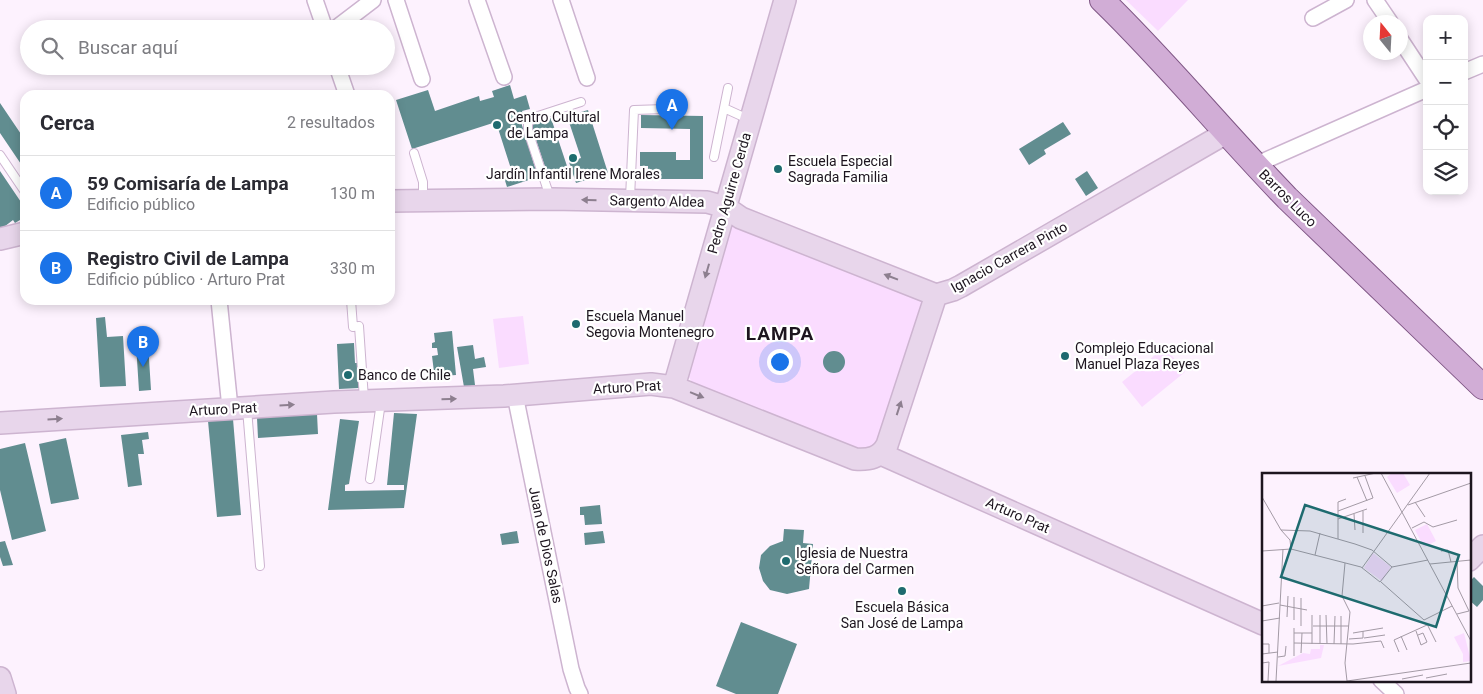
<!DOCTYPE html>
<html lang="es">
<head>
<meta charset="utf-8">
<style>
  :root { --surface:#fff; --page:#f2f2f3; --text:#2b2b33; --muted:#7c7c81; --line:#e1e1e2; --accent:#1a73e8 }
  body { margin:0; font-family:Roboto,sans-serif; background:var(--page); color:var(--text) }
  .controls { position:absolute; right:15px; top:15px; display:grid; overflow:hidden; border-radius:10px; box-shadow:0 2px 12px #0003 }
  .controls button { width:45px; height:45px; display:grid; place-items:center; padding:0; border:0; border-bottom:1px solid var(--line); background:var(--surface); color:var(--text); font:25px sans-serif }
  .compass { position:absolute; left:1363px; top:15px; width:45px; height:45px; border-radius:50%; background:var(--surface); box-shadow:0 2px 12px #0003; rotate:342deg }
  .you { position:absolute; left:779px; top:361px; width:18px; height:18px; margin:-12px; border:4px solid #fff; border-radius:50%; background:#1a73e8; box-shadow:0 0 0 8px #1a73e833 }
  .badge { display:grid; place-items:center; width:32px; height:32px; border-radius:50%; background:var(--accent); color:#fff; font-size:16px; font-weight:700 }
  .pin { position:absolute; translate:-50% -41px; filter:drop-shadow(0 1px 2px #0008) }
  .pin::after { content:''; position:absolute; top:26px; width:18px; height:15px; background:inherit; clip-path:polygon(0 0,100% 0,50% 100%) }
  .list { margin:0; padding:0; list-style:none }
  h2 { display:flex; justify-content:space-between; align-items:center; height:65px; margin:0; padding:0 20px; font-size:21px }
  h2 small { font-size:16px; font-weight:400; color:var(--muted) }
  .list li { display:grid; grid-template-columns:32px 1fr auto; gap:15px; align-items:center; box-sizing:border-box; height:75px; padding:0 20px; border-top:1px solid var(--line) }
  .list b { display:block; font-size:19px; white-space:nowrap }
  .list p { margin:0; font-size:16px; white-space:nowrap; color:var(--muted) }
  .list em { font-size:16px; font-style:normal; color:var(--muted) }
  .icon { flex:none; width:28px; height:28px; fill:none; stroke:currentColor; stroke-width:2; stroke-linecap:round; stroke-linejoin:round }
  .map { position:relative; flex:none; width:1483px; height:694px; overflow:hidden }
  .search { position:absolute; background:var(--surface); box-shadow:0 2px 12px #0003; left:20px; top:20px; width:375px; height:55px; display:flex; align-items:center; gap:12px; box-sizing:border-box; padding:0 18px; border-radius:28px; color:var(--muted); font-size:19px }
  .panel { position:absolute; background:var(--surface); box-shadow:0 2px 12px #0003; left:20px; top:90px; width:375px; height:215px; border-radius:15px }
  .map>svg:first-child { display:block }
  .green { fill:#fadcff }
  .building { fill:#618d90 }
  .lines { fill:none; stroke-linecap:round; stroke-linejoin:round }
  .lane-casing { stroke:#cdb4d0; stroke-width:10 }
  .street-casing { stroke:#cdb4d0; stroke-width:18 }
  .secondary-casing { stroke:#cdb4d0; stroke-width:24 }
  .primary-casing { stroke:#7e5584; stroke-width:26 }
  .lane { stroke:#fff; stroke-width:8 }
  .street { stroke:#fff; stroke-width:15 }
  .secondary { stroke:#e8d6eb; stroke-width:21 }
  .primary { stroke:#d1add6; stroke-width:24 }
  .oneway { fill:#8d7f8f }
  .poi-dot { fill:#1e6b6f; stroke:#fff; stroke-width:2 }
  .labels { text-anchor:middle; dominant-baseline:central; stroke-width:4.5; stroke-linejoin:round; paint-order:stroke }
  .poi-label { font-size:14px; fill:#1d151f; stroke:#fff; text-anchor:start }
  .street-label { font-size:14px; fill:#1d151f; stroke:#fff }
  .district-label { font-size:19px; font-weight:bold; letter-spacing:1px; fill:#1d151f; stroke:#fff }
  .inset-road { fill:none; stroke:#a39aa5; stroke-width:1 }
  .view { fill:#1e6b6f; fill-opacity:0.15; stroke:#1e6b6f; stroke-width:2.5 }
  .inset-edge { fill:none; stroke:#1d151f; stroke-width:2.5 }
</style>
</head>
<body>
<div class="map">
<svg width="1483" height="694" viewBox="0 0 1483 694">
  <rect width="100%" height="100%" fill="#fdf2fe"/>
  <!-- green -->
  <path class="green" d="M1126,0h62l-30,31z
    M733,226l13,1 176,68 6,9 -47,139 -19,10 -169,-69 -6,-10 40,-144z
    M523,316l6,48 -30,4 -6,-49z
    M1165,347l20,25 -43,35 -20,-25z"/>
  <!-- building -->
  <path class="building" d="M510,85l4,14 12,-4 4,14 -8,2 3,10 -4,1 17,55 -31,10 -4,-13 9,-2 -16,-50 -84,27 -16,-49 32,-10 7,21 44,-15 1,5 14,-4 -2,-6z
    M0,103l25,37v30l-25,-37z
    M588,110l20,63 -32,10 -7,-21 12,-4 -14,-42z
    M641,115l62,1v63h-55v-13h-8v-14h36v8h14v-31l-49,-1z
    M551,118l16,48 -20,7 -16,-48z
    M1063,122l8,12 -27,16 2,4 -17,11 -10,-16z
    M0,171l25,37v9l-10,6 -2,-3 -13,10z
    M1087,171l11,17 -12,8 -11,-17z
    M105,317l2,20 16,-1 3,50 -26,1 -4,-69z
    M452,331l4,44 -25,2 -1,-4 4,-1 -2,-16 6,-1 -1,-7h-5v-5l3,-1 -1,-9z
    M148,343l3,47 -12,1 -3,-47z
    M354,343l1,20h3l1,25 -20,1 -2,-45z
    M473,345l2,14 9,-2 2,10 -13,2 2,16 -11,2 -7,-40z
    M823 362a11 11 0 1 1 22 0a11 11 0 1 1-22 0Z
    M394,413l23,1 -13,94 -76,2 12,-91 19,2 -10,63 -4,1v6l59,-1v-5h-17z
    M317,414l1,20 -60,4 -1,-20z
    M233,419l8,96 -24,2 -9,-96z
    M148,432l1,7 -7,1 2,14h-6l4,31 -14,2 -7,-52z
    M66,438l13,61 -28,5 -12,-60z
    M25,443l21,88 -34,9 -12,-50v-41z
    M600,505l2,19 -17,1 -1,-10h-4v-8z
    M784,529l20,1 -1,13 10,1 -4,45 -22,5 -17,-4 -7,-9 -4,-13 2,-13 9,-9 13,-5z
    M517,531l2,12 -17,2 -2,-11z
    M603,531l2,12 -20,2 -1,-12z
    M5,541l8,24 -10,1 -3,-9v-15z
    M1474,577l9,9v14l-6,7 -8,-7v-18z
    M741,622l56,22 -19,50h-42l-20,-8z"/>
  <g class="lines">
    <defs>
      <path id="lane" d="M724,108l24,11
        M414,153l9,29v17
        M0,155l25,37
        M714,157l14,-69
        M550,197l-22,-66v-8l7,-6 46,-15
        M630,198l4,-88 31,-1
        M351,300l2,27 6,-1 5,73
        M247,409l13,157
        M370,479l11,-77"/>
      <path id="street" d="M315,0l10,29
        M396,0l26,79
        M477,0l27,77
        M561,0l26,78
        M1375,0l15,22
        M1313,18l33,-18
        M335,29l38,-29
        M1400,39l27,41
        M337,66l10,29
        M1464,72l19,-8
        M1255,165l172,-76
        M219,300l11,108
        M515,395l56,274 6,19 3,6
        M1381,680l15,14"/>
      <path id="secondary" d="M390,201l161,-2 156,3 18,5 16,11 195,77
        M0,239l25,-6
        M936,295l17,-5 8,-4 265,-153
        M674,387l111,-387
        M0,423l334,-21 170,-6 147,-12 23,3 181,72c14,1 25,-1 32,-14l49,-150
        M881,454l382,170
        M1469,560l14,-14
        M0,678l5,16"/>
      <path id="primary" d="M1102,0c65,63 122,133 185,198l196,189"/>
    </defs>
    <!-- lane casing -->
    <use href="#lane" class="lane-casing"/>
    <!-- street casing -->
    <use href="#street" class="street-casing"/>
    <!-- secondary casing -->
    <use href="#secondary" class="secondary-casing"/>
    <!-- primary casing -->
    <use href="#primary" class="primary-casing"/>
    <!-- lane -->
    <use href="#lane" class="lane"/>
    <!-- street -->
    <use href="#street" class="street"/>
    <!-- secondary -->
    <use href="#secondary" class="secondary"/>
    <!-- primary -->
    <use href="#primary" class="primary"/>
  </g>
  <!-- one-way arrows -->
  <defs><path id="oneway-solid" d="M-6-.8H1V-3.2L6.5 0L1 3.2V.8H-6Z" transform="scale(1.25)"/></defs>
  <g class="oneway">
    <use href="#oneway-solid" transform="translate(589 200) rotate(-179)"/>
    <use href="#oneway-solid" transform="translate(707 271) rotate(106)"/>
    <use href="#oneway-solid" transform="translate(891 277) rotate(-159)"/>
    <use href="#oneway-solid" transform="translate(697 395) rotate(22)"/>
    <use href="#oneway-solid" transform="translate(449 399) rotate(-2)"/>
    <use href="#oneway-solid" transform="translate(287 405) rotate(-3)"/>
    <use href="#oneway-solid" transform="translate(899 408) rotate(-72)"/>
    <use href="#oneway-solid" transform="translate(55 419) rotate(-3)"/>
  </g>
  <!-- markers -->
  <g class="poi-dot">
    <circle cx="497" cy="125" r="5"/>
    <circle cx="573" cy="158" r="5"/>
    <circle cx="778" cy="169" r="5"/>
    <circle cx="576" cy="324" r="5"/>
    <circle cx="1065" cy="356" r="5"/>
    <circle cx="348" cy="375" r="5"/>
    <circle cx="786" cy="561" r="5"/>
    <circle cx="902" cy="591" r="5"/>
  </g>
  <g class="labels">
    <!-- poi labels -->
    <g class="poi-label">
      <text x="507" y="117">Centro Cultural<tspan x="507" dy="16">de Lampa</tspan></text>
      <text x="788" y="161">Escuela Especial<tspan x="788" dy="16">Sagrada Familia</tspan></text>
      <text x="573" y="174" text-anchor="middle">Jardín Infantil Irene Morales</text>
      <text x="586" y="316">Escuela Manuel<tspan x="586" dy="16">Segovia Montenegro</tspan></text>
      <text x="1075" y="348">Complejo Educacional<tspan x="1075" dy="16">Manuel Plaza Reyes</tspan></text>
      <text x="358" y="375">Banco de Chile</text>
      <text x="796" y="553">Iglesia de Nuestra<tspan x="796" dy="16">Señora del Carmen</tspan></text>
      <text x="902" y="607" text-anchor="middle">Escuela Básica<tspan x="902" dy="16">San José de Lampa</tspan></text>
    </g>
    <!-- street labels -->
    <g class="street-label">
      <text transform="translate(729 193) rotate(-74)">Pedro Aguirre Cerda</text>
      <text transform="translate(1288 198) rotate(45)">Barros Luco</text>
      <text transform="translate(657 201) rotate(1)">Sargento Aldea</text>
      <text transform="translate(1009 257) rotate(-29)">Ignacio Carrera Pinto</text>
      <text transform="translate(627 387) rotate(-3)">Arturo Prat</text>
      <text transform="translate(223 409) rotate(-3)">Arturo Prat</text>
      <text transform="translate(1018 515) rotate(24)">Arturo Prat</text>
      <text transform="translate(546 545) rotate(78)">Juan de Dios Salas</text>
    </g>
    <!-- district labels -->
    <g class="district-label">
      <text x="780" y="333">LAMPA</text>
    </g>
  </g>
  <!-- overview -->
  <g transform="translate(1262 473)">
    <rect width="209" height="209" fill="#fdf2fe"/>
    <path d="M130,0h11l7,12 -13,8 -10,-16zM165,51l9,17 -12,6 -9,-17zM111,80l18,14 -9,14 -18,-13zM202,160l7,28 -8,1v-8l-9,-17zM58,172h4l-3,13 -43,8 25,-13 7,1 1,-5h9z" fill="#fadcff"/>
    <path class="inset-road" d="M119,0l90,168M95,4l10,24M91,5l23,-5M0,24l19,33M153,29l10,15M146,32l63,-22M76,38l35,-13 -8,-22M101,38v22M92,41l1,16M76,46l29,-10M150,55l12,-6 9,5 24,-7M19,57l29,1 45,13 17,6 20,17M19,57l9,10 1,9M76,66v-37l8,-3M0,78l29,-2 70,18 19,15 12,-15 36,-7M179,78l7,-1 3,12M53,82l5,-22M83,90l-3,33 8,16 -5,51 2,18M168,91l41,-4M100,95l68,-95M119,109l43,38 28,-14M39,125v28M18,132l27,5M0,133l17,-3M195,141l12,-3 -11,-23 -1,-26M50,142v29M64,142l1,29M25,144l1,-21M32,147v-23M0,148l18,-3M165,151l9,18M51,153h36M154,158l5,14 6,-3 -4,-9 -5,2M32,160h18M91,160l30,-5M139,163l6,14M102,165l21,-3M87,166l14,-1v-7M32,170l59,1 28,-3 3,7M0,171h7v9M58,171v-29M72,171l1,-28M79,171v-28M137,179l-5,-12 33,-15M39,180l1,-20M0,181l16,-2M32,183v-28M16,184l7,-1 1,-10M0,190l7,-1 -1,19M164,205l21,-4M140,206l21,-4M14,208l7,-132M85,208l124,-18"/>
    <path class="view" d="M43,32l154,50 -23,72 -155,-50z"/>
    <rect width="209" height="209" class="inset-edge"/>
  </g>
</svg>
<div class="controls">
<button>+</button>
<button>−</button>
<button><svg class="icon" aria-label="locate" viewBox="0 0 24 24"><circle cx="12" cy="12" r="6"/><path d="M12 2v4M12 18v4M2 12h4M18 12h4"/></svg></button>
<button><svg class="icon" aria-label="layers" viewBox="0 0 24 24"><path d="M12 4l9 5-9 5-9-5zM3 14l9 5 9-5"/></svg></button>
</div>
<svg class="compass" viewBox="-18 -18 36 36"><path d="M0-13l5 13h-10z" fill="#e53935"/><path d="M0 13l5-13h-10z" fill="#7c7c81"/></svg>
<div class="you"></div>
<div class="pin badge" style="left:672px;top:130px">A</div>
<div class="pin badge" style="left:143px;top:367px">B</div>
<div class="search"><svg class="icon" aria-label="search" viewBox="0 0 24 24"><circle cx="10" cy="10" r="6"/><path d="M15 15l6 6"/></svg>Buscar aquí</div>
<section class="panel">
<h2>Cerca<small>2 resultados</small></h2>
<ul class="list">
<li><span class="badge">A</span><div><b>59 Comisaría de Lampa</b><p>Edificio público</p></div><em>130 m</em></li>
<li><span class="badge">B</span><div><b>Registro Civil de Lampa</b><p>Edificio público · Arturo Prat</p></div><em>330 m</em></li>
</ul>
</section>
</div>
</body>
</html>
